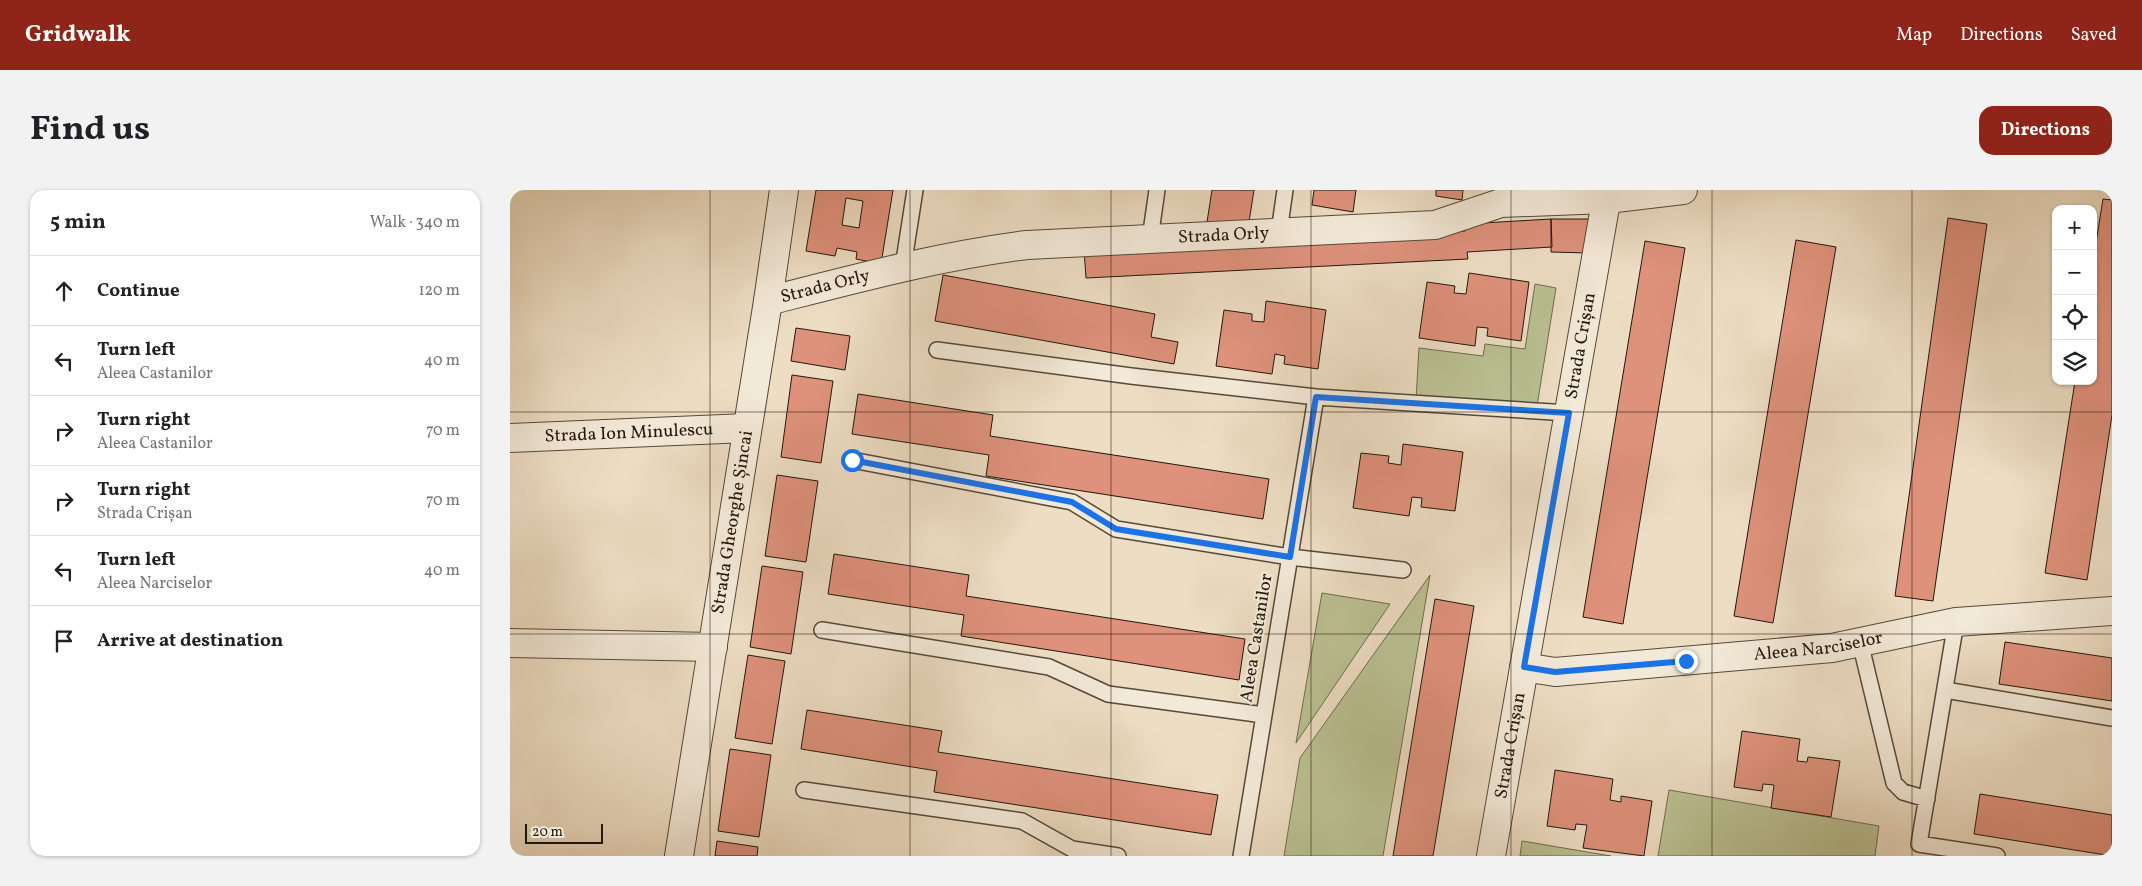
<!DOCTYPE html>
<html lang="en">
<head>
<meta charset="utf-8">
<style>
  :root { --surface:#fff; --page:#f2f2f2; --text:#202124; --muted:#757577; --line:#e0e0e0; --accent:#8f2418 }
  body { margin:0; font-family:Vollkorn,serif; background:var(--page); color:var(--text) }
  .controls { position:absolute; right:15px; top:15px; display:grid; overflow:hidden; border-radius:10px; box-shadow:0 1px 4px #0004 }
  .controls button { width:45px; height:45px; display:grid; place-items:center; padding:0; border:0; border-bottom:1px solid var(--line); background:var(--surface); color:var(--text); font:25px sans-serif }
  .scale { position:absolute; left:15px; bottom:12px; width:78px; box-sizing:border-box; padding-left:5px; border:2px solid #22180d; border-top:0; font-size:14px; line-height:18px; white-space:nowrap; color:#22180d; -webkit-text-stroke:4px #f3e9d8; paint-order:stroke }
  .stop { position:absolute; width:15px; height:15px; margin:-11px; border:4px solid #1a73e8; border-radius:50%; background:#fff }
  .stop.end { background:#1a73e8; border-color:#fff; box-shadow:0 1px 5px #0008 }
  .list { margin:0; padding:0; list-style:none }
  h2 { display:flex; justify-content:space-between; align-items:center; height:65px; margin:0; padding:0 20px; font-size:21px }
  h2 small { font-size:16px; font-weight:400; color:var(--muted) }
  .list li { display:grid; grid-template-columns:32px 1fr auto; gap:15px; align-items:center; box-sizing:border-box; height:70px; padding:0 20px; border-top:1px solid var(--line) }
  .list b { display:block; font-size:19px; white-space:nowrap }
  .list p { margin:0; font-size:16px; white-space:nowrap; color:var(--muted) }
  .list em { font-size:16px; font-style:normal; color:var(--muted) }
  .icon { flex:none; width:28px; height:28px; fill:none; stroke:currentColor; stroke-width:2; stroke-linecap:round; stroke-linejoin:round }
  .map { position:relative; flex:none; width:1602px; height:666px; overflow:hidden; border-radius:15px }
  header { display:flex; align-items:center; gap:30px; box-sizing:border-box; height:70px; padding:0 25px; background:var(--accent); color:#fff }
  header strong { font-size:24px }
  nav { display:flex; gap:28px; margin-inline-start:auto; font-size:18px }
  .intro { display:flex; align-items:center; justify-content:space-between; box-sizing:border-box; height:120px; padding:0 30px }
  h1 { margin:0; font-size:35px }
  .button { padding:12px 22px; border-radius:15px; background:var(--accent); color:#fff; font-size:18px; font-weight:700 }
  main { display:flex; gap:30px; padding:0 30px }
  aside { flex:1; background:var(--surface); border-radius:15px; box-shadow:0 1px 4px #0004 }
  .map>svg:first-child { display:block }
  .green { fill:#bac092; stroke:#6e6c50 }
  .building { fill:#de917b; stroke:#22180d; fill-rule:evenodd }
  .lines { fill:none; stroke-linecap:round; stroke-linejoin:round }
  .service-casing { stroke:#55493a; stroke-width:18 }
  .minor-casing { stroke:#55493a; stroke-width:30 }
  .tertiary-casing { stroke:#55493a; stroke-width:30 }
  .service { stroke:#f3e9d8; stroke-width:15 }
  .minor { stroke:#f3e9d8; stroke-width:28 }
  .tertiary { stroke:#f3e9d8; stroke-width:28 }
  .route { stroke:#1a73e8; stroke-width:6 }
  .grid { fill:none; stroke:#22180d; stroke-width:1; stroke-opacity:0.55 }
  .labels { text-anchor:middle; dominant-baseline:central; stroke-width:4.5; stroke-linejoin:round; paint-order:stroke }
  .street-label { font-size:18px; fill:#22180d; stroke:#f3e9d8 }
</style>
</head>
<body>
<header>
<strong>Gridwalk</strong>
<nav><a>Map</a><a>Directions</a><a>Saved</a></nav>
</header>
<div class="intro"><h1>Find us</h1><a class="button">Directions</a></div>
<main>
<aside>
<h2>5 min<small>Walk · 340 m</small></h2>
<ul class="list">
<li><svg class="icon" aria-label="ahead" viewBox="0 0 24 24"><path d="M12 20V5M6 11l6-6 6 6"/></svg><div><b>Continue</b></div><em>120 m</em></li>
<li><svg class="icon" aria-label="left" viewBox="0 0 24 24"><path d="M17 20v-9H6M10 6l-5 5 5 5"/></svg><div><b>Turn left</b><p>Aleea Castanilor</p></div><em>40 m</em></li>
<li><svg class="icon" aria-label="right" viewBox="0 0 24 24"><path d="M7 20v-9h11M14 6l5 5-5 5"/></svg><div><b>Turn right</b><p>Aleea Castanilor</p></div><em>70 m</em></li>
<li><svg class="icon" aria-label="right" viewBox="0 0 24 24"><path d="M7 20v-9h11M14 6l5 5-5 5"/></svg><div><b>Turn right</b><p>Strada Crișan</p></div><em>70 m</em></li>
<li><svg class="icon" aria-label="left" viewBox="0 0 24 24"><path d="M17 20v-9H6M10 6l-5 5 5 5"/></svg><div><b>Turn left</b><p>Aleea Narciselor</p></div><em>40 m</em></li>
<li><svg class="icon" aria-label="arrive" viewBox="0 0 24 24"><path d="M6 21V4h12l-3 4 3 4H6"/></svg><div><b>Arrive at destination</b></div></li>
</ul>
</aside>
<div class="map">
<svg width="1602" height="666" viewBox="0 0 1602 666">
  <rect width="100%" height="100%" fill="#edddc3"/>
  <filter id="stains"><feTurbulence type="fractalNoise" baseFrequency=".004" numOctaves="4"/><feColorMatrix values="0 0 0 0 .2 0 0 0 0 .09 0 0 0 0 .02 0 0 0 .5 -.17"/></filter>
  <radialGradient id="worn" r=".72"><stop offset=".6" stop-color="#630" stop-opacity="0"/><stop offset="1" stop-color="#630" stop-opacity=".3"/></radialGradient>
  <!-- green -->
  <path class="green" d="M1025,94l21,4 -19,118 -121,-7 3,-51 64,8 2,-12 40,5z
    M920,385l-47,281h-99l16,-98z
    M812,403l68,11 -94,139z
    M1159,600l210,36 -4,30h-217z
    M1012,651l89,15h-91z"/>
  <!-- building -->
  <path class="building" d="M306,0h77l-12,74 -25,-5 1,-7 -20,-4 -2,8 -29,-5zM336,8l17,3 -4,27 -17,-3z
    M702,0h42l-6,38 -41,-6z
    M804,0h42l-3,22 -41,-7z
    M926,0h27l-1,10 -26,-4z
    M1593,9l9,1v215l-25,165 -42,-7 30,-192h18v-120z
    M1438,28l39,6 -54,377 -38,-5z
    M1041,29h38l-1,34 -37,-1z
    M1041,29l1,28 -85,5 1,7 -382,19 -2,-29 381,-18v-7z
    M1286,50l40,7 -63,376 -39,-7z
    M1135,51l40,7 -62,376 -40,-7z
    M959,83l60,9 -8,59 -34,-5 1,-8 -11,-1 -2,19 -56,-8 8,-56 28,4 -1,7 12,1z
    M433,85l212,39 -4,23 27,5 -4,22 -239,-43z
    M756,111l60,9 -8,59 -34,-5 1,-8 -10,-2 -3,20 -56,-8 8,-56 28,4v7l12,1z
    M286,138l54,8 -5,34 -54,-9z
    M282,185l41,6 -12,82 -40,-6z
    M348,204l135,21 -3,21 279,43 -6,40 -277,-43 3,-21 -137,-21z
    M893,254l60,8 -8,59 -34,-4 1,-9 -10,-1 -3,19 -56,-8 8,-55 28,3 -1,7 13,2z
    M267,285l41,6 -12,81 -41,-6z
    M324,364l135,21 -3,21 279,43 -6,41 -278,-44 3,-21 -136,-21z
    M252,376l41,6 -12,82 -41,-7z
    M925,409l39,7 -41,250h-40z
    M1495,452l107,16v43l-113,-17z
    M238,465l37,6 -13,83 -37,-6z
    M297,520l135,21 -4,21 280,43 -7,40 -277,-43 3,-21 -136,-22z
    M1232,541l58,8 -3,22 10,1 1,-5 32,4 -9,56 -60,-9 3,-23 -11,-1 -1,7 -28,-4z
    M220,559l41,6 -12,82 -41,-6z
    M1045,580l58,9 -3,21 11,2v-6l31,5 -8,55 -61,-8 4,-23 -11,-1 -1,6 -28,-4z
    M1470,604l132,21v41l-138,-22z
    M207,651l41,6 -1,9h-42z"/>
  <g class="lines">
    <defs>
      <path id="service" d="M769,42l6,-42
        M640,49l7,-49
        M393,77l12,-77
        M427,160l194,26 185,21 253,16
        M342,270l220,42 44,27 174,28 113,13
        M1446,432l-37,222 78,12
        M312,440l227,37 59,27 156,21
        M1350,452l34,141 9,9 24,7
        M1435,500l167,28
        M294,600l218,31 50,28 46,7
        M731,666l75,-459"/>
      <g id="minor">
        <path id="s1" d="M258,111c86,-22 171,-45 259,-56l408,-20 66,-22 106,-4 76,-9"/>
        <path id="s2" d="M0,248l237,-10"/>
        <path d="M0,453l203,4"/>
        <path id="s3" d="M1014,477l31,5 277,-24 124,-26 156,-11"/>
      </g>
      <g id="tertiary">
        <path id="s4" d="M169,666l89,-555 16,-111"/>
        <path id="s5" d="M981,666l117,-666"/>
      </g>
    </defs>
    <!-- service casing -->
    <use href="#service" class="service-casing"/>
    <!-- minor casing -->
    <use href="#minor" class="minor-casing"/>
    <!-- tertiary casing -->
    <use href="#tertiary" class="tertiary-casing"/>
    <!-- service -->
    <use href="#service" class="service"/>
    <!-- minor -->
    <use href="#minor" class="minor"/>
    <!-- tertiary -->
    <use href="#tertiary" class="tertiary"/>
  </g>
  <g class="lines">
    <!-- route -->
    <path class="route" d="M342,270l220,42 44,27 174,28 26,-160 253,16 -45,254 31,5 131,-11"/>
  </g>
  <!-- grid -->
  <path class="grid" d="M200,0v666M400,0v666M601,0v666M801,0v666M1001,0v666M1202,0v666M1402,0v666M0,222h1602M0,444h1602"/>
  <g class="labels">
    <!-- street labels -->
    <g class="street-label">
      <text stroke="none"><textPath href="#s1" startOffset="462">Strada Orly</textPath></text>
      <text stroke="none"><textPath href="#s1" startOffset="59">Strada Orly</textPath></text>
      <text stroke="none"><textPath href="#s5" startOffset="518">Strada Crișan</textPath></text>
      <text stroke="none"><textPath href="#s2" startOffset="119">Strada Ion Minulescu</textPath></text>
      <text stroke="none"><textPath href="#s4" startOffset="338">Strada Gheorghe Șincai</textPath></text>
      <text transform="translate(747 448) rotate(-81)">Aleea Castanilor</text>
      <text stroke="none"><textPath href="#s3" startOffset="296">Aleea Narciselor</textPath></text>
      <text stroke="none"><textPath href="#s5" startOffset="112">Strada Crișan</textPath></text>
    </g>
  </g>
  <rect width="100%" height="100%" filter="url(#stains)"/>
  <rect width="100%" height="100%" fill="url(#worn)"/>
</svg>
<div class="controls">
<button>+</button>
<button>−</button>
<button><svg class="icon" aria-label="locate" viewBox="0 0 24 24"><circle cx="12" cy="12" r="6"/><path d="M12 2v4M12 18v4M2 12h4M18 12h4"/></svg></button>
<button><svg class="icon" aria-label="layers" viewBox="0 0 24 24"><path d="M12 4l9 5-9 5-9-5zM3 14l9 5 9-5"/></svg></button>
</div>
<div class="scale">20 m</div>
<div class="stop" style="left:342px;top:270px"></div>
<div class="stop end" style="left:1176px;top:471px"></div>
</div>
</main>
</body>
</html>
